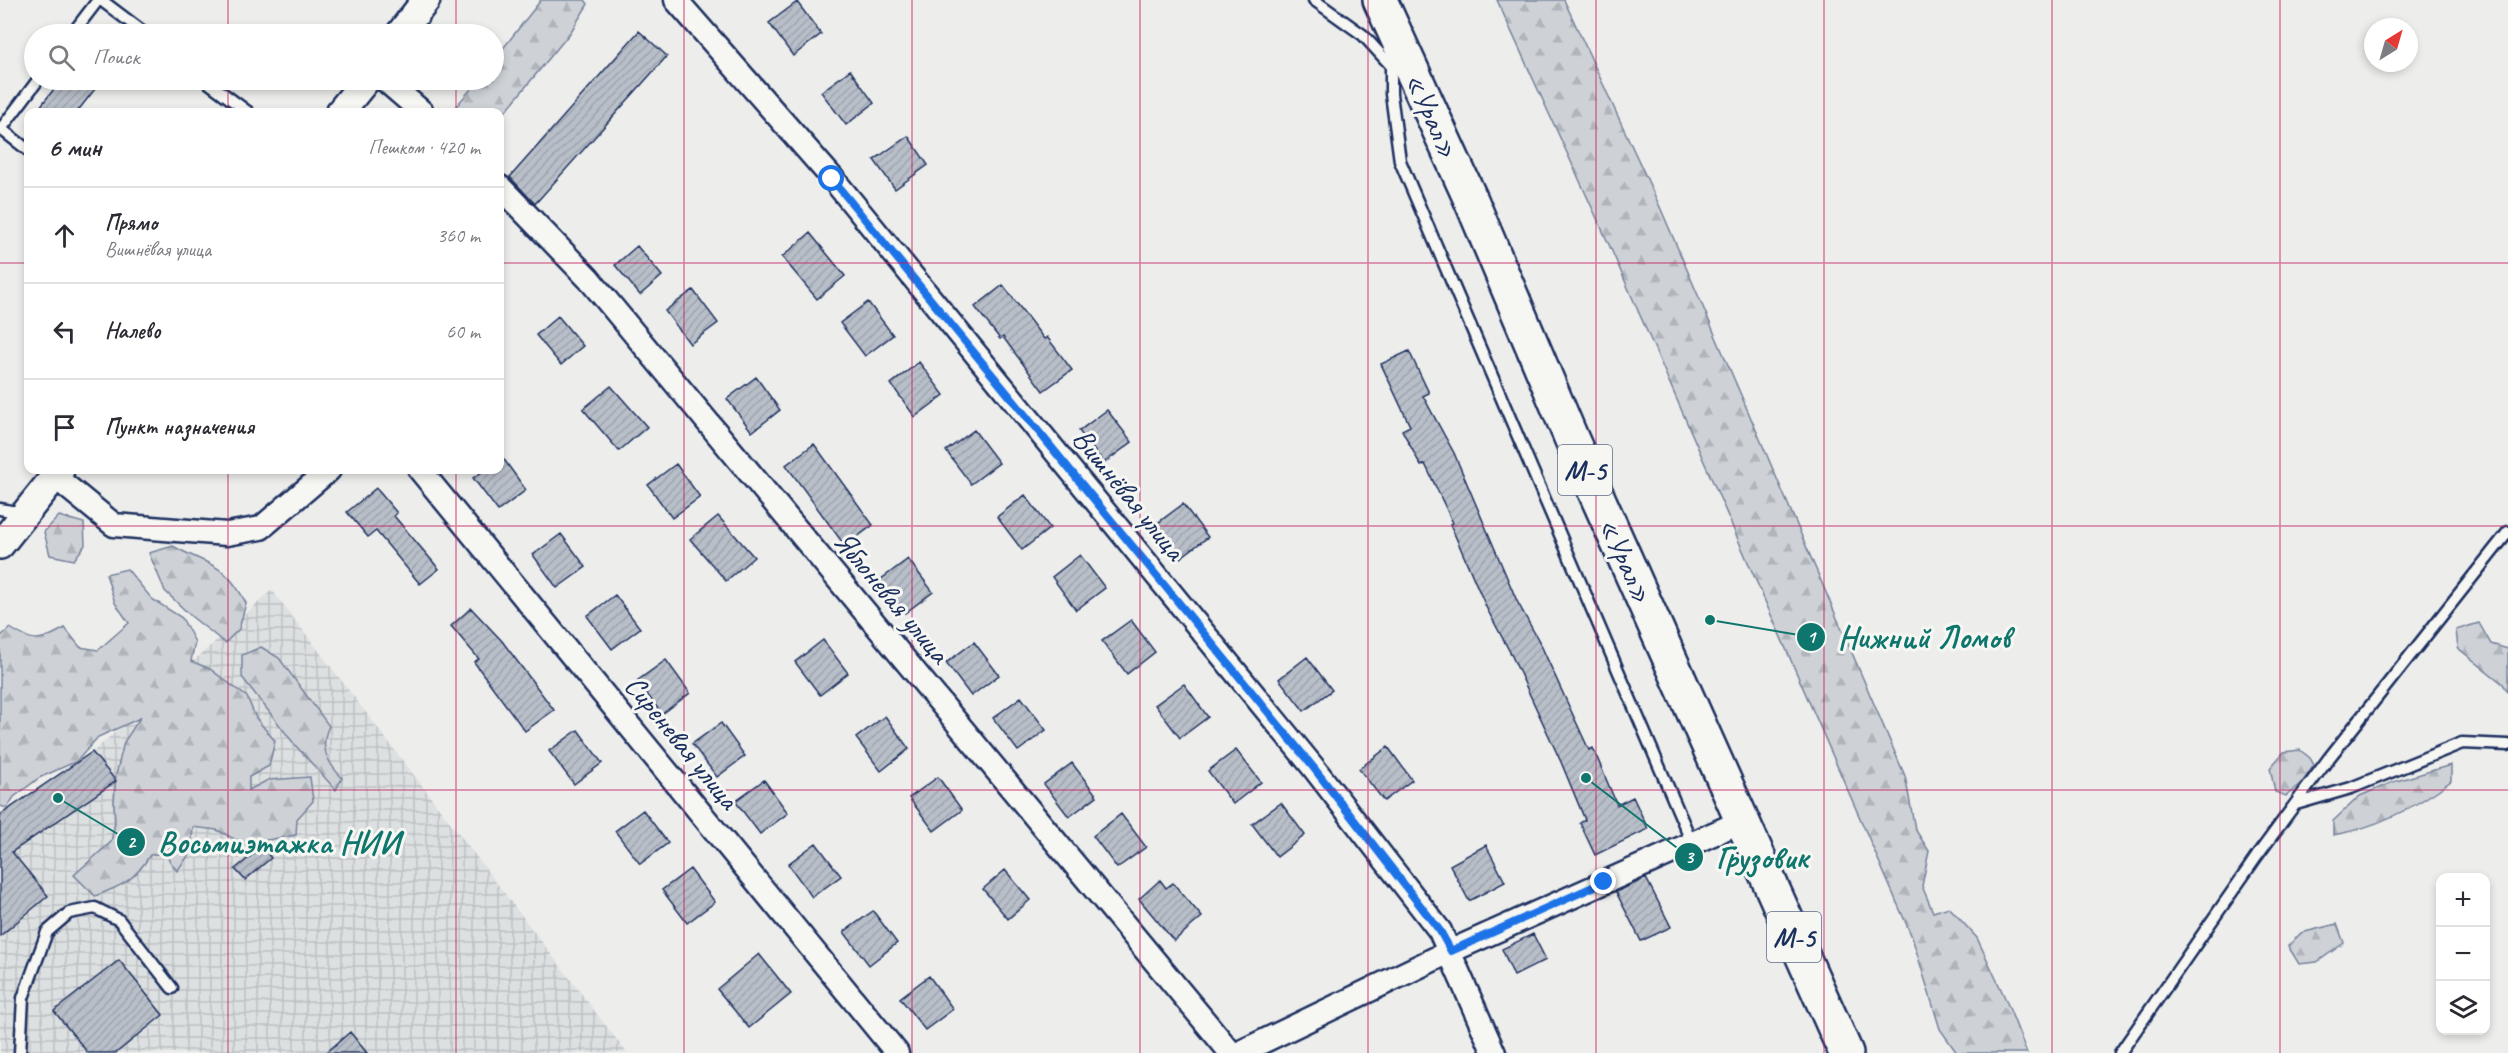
<!DOCTYPE html>
<html lang="ru">
<head>
<meta charset="utf-8">
<style>
  :root { --surface:#fff; --page:#f7f7f7; --text:#2b2b33; --muted:#7c7c81; --line:#e1e1e2 }
  body { margin:0; font-family:Caveat,sans-serif; background:var(--page); color:var(--text) }
  .controls { position:absolute; right:18px; bottom:18px; display:grid; overflow:hidden; border-radius:12px; box-shadow:0 3px 9px #0003 }
  .controls button { width:54px; height:54px; display:grid; place-items:center; padding:0; border:0; border-bottom:2px solid var(--line); background:var(--surface); color:var(--text); font:30px sans-serif }
  .compass { position:absolute; left:2364px; top:18px; width:54px; height:54px; border-radius:50%; background:var(--surface); box-shadow:0 3px 9px #0003; rotate:37deg }
  .stop { position:absolute; width:18px; height:18px; margin:-14px; border:4px solid #1a73e8; border-radius:50%; background:#fff }
  .stop.end { background:#1a73e8; border-color:#fff; box-shadow:0 2px 6px #0008 }
  .list { margin:0; padding:0; list-style:none }
  h2 { display:flex; justify-content:space-between; align-items:center; height:78px; margin:0; padding:0 24px; font-size:26px }
  h2 small { font-size:20px; font-weight:400; color:var(--muted) }
  .list li { display:grid; grid-template-columns:39px 1fr auto; gap:18px; align-items:center; box-sizing:border-box; height:96px; padding:0 24px; border-top:2px solid var(--line) }
  .list b { display:block; font-size:22px; white-space:nowrap }
  .list p { margin:0; font-size:20px; white-space:nowrap; color:var(--muted) }
  .list em { font-size:20px; font-style:normal; color:var(--muted) }
  .icon { flex:none; width:33px; height:33px; fill:none; stroke:currentColor; stroke-width:2; stroke-linecap:round; stroke-linejoin:round }
  .map { position:relative; flex:none; width:2508px; height:1053px; overflow:hidden }
  .search { position:absolute; background:var(--surface); box-shadow:0 3px 9px #0003; left:24px; top:24px; width:480px; height:66px; display:flex; align-items:center; gap:15px; box-sizing:border-box; padding:0 21px; border-radius:33px; color:var(--muted); font-size:22px }
  .panel { position:absolute; background:var(--surface); box-shadow:0 3px 9px #0003; left:24px; top:108px; width:480px; height:366px; border-radius:12px }
  .map>svg:first-child { display:block }
  .industrial { fill:url(#industrial-grid) }
  .forest { fill:url(#forest-firs); stroke:#74809a; stroke-width:1.5 }
  .building { fill:url(#building-hatch); stroke:#1b2f5e; stroke-width:1.5 }
  .lines { fill:none; stroke-linecap:round; stroke-linejoin:round }
  .service-casing { stroke:#1b2f5e; stroke-width:15 }
  .minor-casing { stroke:#1b2f5e; stroke-width:27 }
  .tertiary-casing { stroke:#1b2f5e; stroke-width:32 }
  .trunk-casing { stroke:#1b2f5e; stroke-width:38 }
  .service { stroke:#f6f6f2; stroke-width:10 }
  .minor { stroke:#f6f6f2; stroke-width:22 }
  .tertiary { stroke:#f6f6f2; stroke-width:27 }
  .trunk { stroke:#f6f6f2; stroke-width:33 }
  .route { stroke:#1a73e8; stroke-width:8 }
  .grid { fill:none; stroke:#c2185b; stroke-width:1.5; stroke-opacity:0.55 }
  .labels { text-anchor:middle; dominant-baseline:central; stroke-width:6; stroke-linejoin:round; paint-order:stroke }
  .shield { fill:#f6f6f2; stroke:#5d6b8a; stroke-width:1.5 }
  .shield-label { font-size:28px; font-weight:bold; fill:#1b2f5e }
  .street-label { font-size:30px; fill:#1b2f5e; stroke:#f6f6f2 }
  .leader { fill:none; stroke:#0f766e; stroke-width:2 }
  .callout-dot { fill:#0f766e; stroke:#f6f6f2; stroke-width:2 }
  .mark-label { font-size:18px; text-anchor:middle; font-weight:bold; fill:#fff }
  .callout-label { font-size:32px; text-anchor:middle; font-weight:bold; fill:#0f766e; stroke:#f6f6f2; stroke-width:6; stroke-linejoin:round; paint-order:stroke }
</style>
</head>
<body>
<div class="map">
<svg width="2508" height="1053" viewBox="0 0 2508 1053">
  <defs>
    <pattern id="industrial-grid" width="8" height="8" patternUnits="userSpaceOnUse" patternTransform="scale(1.5)"><rect width="8" height="8" fill="#dde0e1"/><path d="M0 4h8M4 0v8" fill="none" stroke="#bdc0c3"/></pattern>
    <pattern id="forest-firs" width="22" height="20" patternUnits="userSpaceOnUse" patternTransform="scale(1.5)"><rect width="22" height="20" fill="#ced2d7"/><path d="M5 1l3.5 6h-7zM16 11l3.5 6h-7z" fill="#b0b5bb"/></pattern>
    <pattern id="building-hatch" width="6" height="6" patternUnits="userSpaceOnUse" patternTransform="scale(1.5)"><rect width="6" height="6" fill="#b9bfc8"/><path d="M-1 1l2-2M0 6l6-6M5 7l2-2" fill="none" stroke="#9ea4ae"/></pattern>
  </defs>
  <rect width="100%" height="100%" fill="#edeeec"/>
  <filter id="ink" filterUnits="userSpaceOnUse"><feTurbulence type="fractalNoise" baseFrequency=".0167" numOctaves="2"/><feDisplacementMap in="SourceGraphic" scale="12" xChannelSelector="R" yChannelSelector="G"/><feConvolveMatrix kernelMatrix="1 2 1 2 8 2 1 2 1" color-interpolation-filters="sRGB"/></filter>
  <g filter="url(#ink)">
    <!-- industrial -->
    <path class="industrial" d="M272,590l355,463h-627v-217z"/>
    <!-- forest -->
    <path class="forest" d="M541,0h44l3,4 -18,29 -70,85v-6h-49l28,-32h15v-20z
      M1497,0h67l96,207 245,569 10,53 14,22 -7,35 11,26 16,-5 28,31 29,62 21,53h-70l-17,-24 -28,-92 -301,-688z
      M59,516l25,7 1,22 -11,15 -24,-5 -6,-23z
      M173,546c37,21 51,15 73,57l-7,26 -14,14 -33,-26 -27,-26 -16,-38z
      M127,569l25,30 30,19 13,24 -4,19 19,8 37,28 9,21 19,23 -6,25 -20,11v13l19,-10 42,-3 3,24 -16,18 -1,16 -52,9 -27,-14 -24,-3 -2,25 -14,19 -13,-18 -14,2c-15,25 -28,31 -55,41l-21,-21 37,-33 4,-19 -1,-21 2,-27 8,-33 16,-24 -42,19 -21,24 -38,17 -25,19 -7,11 -7,-2v-169l10,-9c24,16 31,13 55,0l15,19 18,3 31,-27 -14,-20 -9,-29z
      M2479,623l12,21 17,5v43l-5,-8 -45,-36 -2,-18z
      M261,647l18,11 50,68c-10,21 -2,36 13,52l-6,12 -41,-45 -53,-68v-22z
      M2300,750l10,8 4,7 -13,19 -15,12 -11,-4 -5,-24 14,-16z
      M2451,765v16c-35,26 -75,47 -118,54v-14l27,-25 33,-14z
      M2337,924l7,19 -27,19 -18,2 -11,-18 13,-13z"/>
    <!-- building -->
    <path class="building" d="M797,2l24,32 -28,22 -24,-33z
      M639,31l28,25 -132,148 -25,-27z
      M850,70l24,33 -28,22 -25,-33z
      M61,80h41l-25,32h-41z
      M908,136l20,29 -33,24 -21,-29z
      M810,233l35,43 -28,23 -35,-42z
      M637,246l25,30 -22,19 -25,-30z
      M1003,285l41,54 3,-2 25,33 -29,21 -40,-54 -3,2 -25,-32z
      M693,290l25,33 -28,21 -25,-33z
      M868,302l25,33 -28,21 -25,-33z
      M558,316l25,30 -22,19 -25,-30z
      M1409,351l20,42 -6,3 31,57 63,148 23,42 49,107 4,-2 24,57 16,-8 15,32 -53,26 -15,-32 5,-3 -24,-58 -50,-108 -24,-45 -37,-85 3,-1 -28,-59 -4,2 -19,-36 8,-4 -29,-62z
      M919,362l25,33 -29,22 -24,-33z
      M756,377l24,33 -28,22 -25,-33z
      M611,386l36,41 -28,24 -36,-42z
      M1107,410l25,32 -28,21 -25,-32z
      M974,430l25,33 -28,21 -25,-33z
      M814,444l59,81 -28,21 -59,-81z
      M500,454l26,36 -28,21 -25,-33 12,-8h15z
      M676,464l24,33 -28,21 -24,-33z
      M376,488l21,25 -3,3 45,53 -19,15 -44,-53 -8,6 -21,-25z
      M1025,495l25,33 -28,22 -25,-33z
      M1183,504l25,33 -28,21 -25,-33z
      M718,516l36,41 -28,24 -36,-42z
      M561,534l25,33 -29,21 -24,-33z
      M1080,555l25,33 -29,22 -24,-33z
      M908,559l25,33 -28,21 -25,-33z
      M615,595l25,33 -28,21 -25,-33z
      M471,608l31,33 52,69 -29,21 -51,-69 5,-3 -28,-33z
      M1131,620l24,32 -28,22 -25,-33z
      M823,640l25,33 -28,22 -25,-33z
      M974,642l25,33 -28,21 -25,-33z
      M1307,657l25,33 -28,21 -25,-32z
      M666,660l24,33 -28,21 -25,-33z
      M1184,684l24,33 -28,21 -25,-33z
      M1021,697l25,33 -28,21 -25,-33z
      M885,716l24,33 -28,22 -25,-33z
      M721,723l24,33 -28,21 -25,-33z
      M578,730l24,33 -28,21 -25,-33z
      M1388,747l24,33 -28,21 -25,-32z
      M1236,750l25,32 -28,22 -25,-33z
      M92,752l24,29 -104,71 36,44 -48,40v-121z
      M1072,763l25,33 -28,21 -25,-33z
      M938,777l24,33 -28,21 -25,-33z
      M764,780l24,33 -28,21 -25,-33z
      M1281,803l24,32 -28,22 -25,-33z
      M643,810l25,33 -28,21 -25,-33z
      M1121,814l25,33 -29,21 -24,-32z
      M816,843l25,33 -29,21 -24,-33z
      M1486,845l19,37 -36,19 -19,-36z
      M262,847l9,11 -26,22 -10,-11z
      M690,869l25,33 -28,21 -25,-33z
      M1005,870l25,30 -22,19 -25,-30z
      M1646,878l25,49 -30,14 -25,-49z
      M1160,880l6,8 7,-5 29,34 -28,24 -35,-42z
      M873,911l24,32 -28,22 -25,-33z
      M1533,934l13,26 -32,16 -12,-27z
      M759,954l32,40 -42,34 -32,-39z
      M119,960l44,55 -47,38h-28l-34,-42z
      M929,976l24,33 -28,21 -25,-32z
      M350,1032l17,21h-41z"/>
    <g class="lines">
      <defs>
        <path id="service" d="M101,0l45,34
          M1314,0l49,35 32,35
          M72,34l26,-34
          M1391,65v29l9,67 292,682
          M205,80l43,32
          M28,150l-27,-21 37,-49
          M0,509l22,4
          M2296,804l55,-16 111,-45 46,2
          M20,1053l3,-55 24,-66 22,-19 26,-5 24,12 53,68
          M2120,1053l137,-197 72,-98 179,-226"/>
        <path id="minor" d="M676,0l157,179 480,588 127,164 54,122
          M385,80l37,32
          M500,187l89,92 642,774
          M420,470l477,583
          M54,476l60,49 113,9 34,-6 68,-58
          M1239,1053l212,-102 291,-130"/>
        <path id="tertiary" d="M400,34l26,-34
          M340,112l26,-32
          M0,545l60,-75"/>
        <path id="trunk" d="M1380,0l91,200 101,240 274,613"/>
      </defs>
      <!-- service casing -->
      <use href="#service" class="service-casing"/>
      <!-- minor casing -->
      <use href="#minor" class="minor-casing"/>
      <!-- tertiary casing -->
      <use href="#tertiary" class="tertiary-casing"/>
      <!-- trunk casing -->
      <use href="#trunk" class="trunk-casing"/>
      <!-- service -->
      <use href="#service" class="service"/>
      <!-- minor -->
      <use href="#minor" class="minor"/>
      <!-- tertiary -->
      <use href="#tertiary" class="tertiary"/>
      <!-- trunk -->
      <use href="#trunk" class="trunk"/>
    </g>
  </g>
  <g class="lines" filter="url(#ink)">
    <!-- route -->
    <path class="route" d="M832,179l481,588 127,164 11,20 153,-69"/>
  </g>
  <!-- grid -->
  <path class="grid" d="M228,0v34M456,0v34M684,0v1053M912,0v1053M1140,0v1053M1368,0v1053M1596,0v1053M1824,0v1053M2052,0v1053M2280,0v1053M228,80v32M456,80v32M0,263h28M500,263h2008M228,470v583M456,470v583M0,526h2508M0,790h2508"/>
  <g class="labels">
    <!-- shield labels -->
    <g class="shield">
      <rect x="1558" y="445" width="54" height="50" rx="4.5"/>
      <rect x="1767" y="912" width="54" height="50" rx="4.5"/>
    </g>
    <g class="shield-label">
      <text x="1585" y="470">М-5</text>
      <text x="1794" y="937">М-5</text>
    </g>
    <!-- street labels -->
    <g class="street-label">
      <text transform="translate(1432 115) rotate(66)">«Урал»</text>
      <text transform="translate(1129 494) rotate(51)">Вишнёвая улица</text>
      <text transform="translate(1626 560) rotate(66)">«Урал»</text>
      <text transform="translate(892 597) rotate(50)">Яблоневая улица</text>
      <text transform="translate(682 742) rotate(51)">Сиреневая улица</text>
    </g>
  </g>
  <!-- callouts -->
  <path class="leader" d="M1710 620L1811 637M58 798L131 842M1586 778L1689 857"/>
  <g class="callout-dot">
    <circle cx="1710" cy="620" r="6"/>
    <circle cx="58" cy="798" r="6"/>
    <circle cx="1586" cy="778" r="6"/>
    <circle cx="1811" cy="637" r="15"/>
    <circle cx="131" cy="842" r="15"/>
    <circle cx="1689" cy="857" r="15"/>
  </g>
  <g class="mark-label">
    <text x="1811" y="643">1</text>
    <text x="131" y="848">2</text>
    <text x="1689" y="863">3</text>
  </g>
  <g class="callout-label">
    <text x="1924" y="648">Нижний Ломов</text>
    <text x="279" y="853">Восьмиэтажка НИИ</text>
    <text x="1762" y="868">Грузовик</text>
  </g>
</svg>
<div class="controls">
<button>+</button>
<button>−</button>
<button><svg class="icon" aria-label="layers" viewBox="0 0 24 24"><path d="M12 4l9 5-9 5-9-5zM3 14l9 5 9-5"/></svg></button>
</div>
<svg class="compass" viewBox="-18 -18 36 36"><path d="M0-13l5 13h-10z" fill="#e53935"/><path d="M0 13l5-13h-10z" fill="#7c7c81"/></svg>
<div class="stop" style="left:832px;top:179px"></div>
<div class="stop end" style="left:1604px;top:882px"></div>
<div class="search"><svg class="icon" aria-label="search" viewBox="0 0 24 24"><circle cx="10" cy="10" r="6"/><path d="M15 15l6 6"/></svg>Поиск</div>
<section class="panel">
<h2>6 мин<small>Пешком · 420 m</small></h2>
<ul class="list">
<li><svg class="icon" aria-label="ahead" viewBox="0 0 24 24"><path d="M12 20V5M6 11l6-6 6 6"/></svg><div><b>Прямо</b><p>Вишнёвая улица</p></div><em>360 m</em></li>
<li><svg class="icon" aria-label="left" viewBox="0 0 24 24"><path d="M17 20v-9H6M10 6l-5 5 5 5"/></svg><div><b>Налево</b></div><em>60 m</em></li>
<li><svg class="icon" aria-label="arrive" viewBox="0 0 24 24"><path d="M6 21V4h12l-3 4 3 4H6"/></svg><div><b>Пункт назначения</b></div></li>
</ul>
</section>
</div>
</body>
</html>
